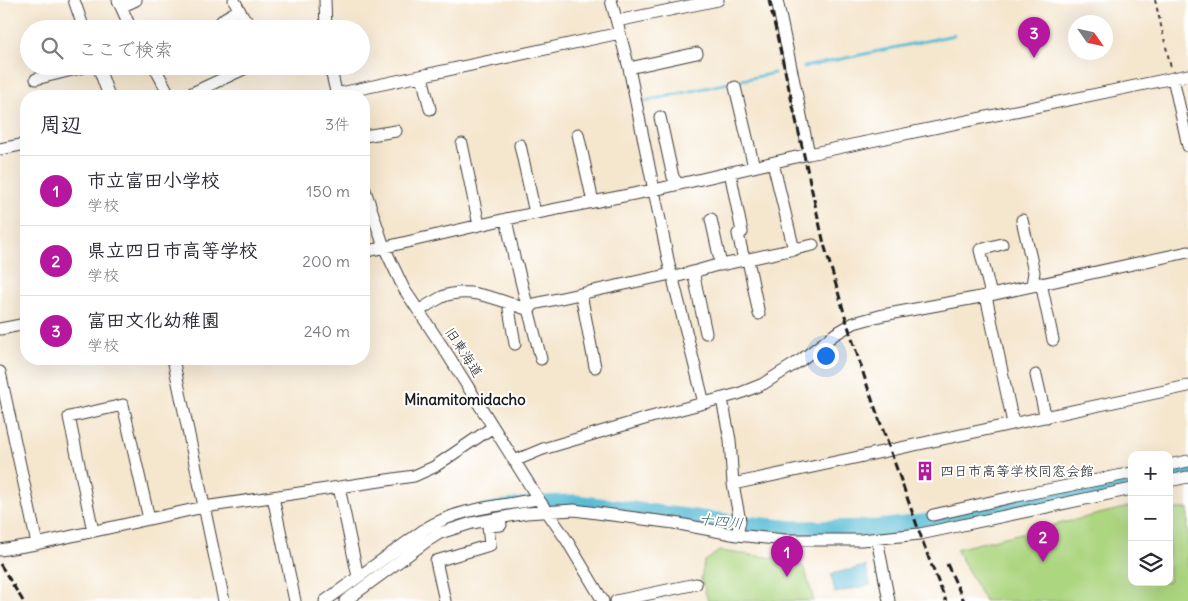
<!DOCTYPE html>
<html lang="ja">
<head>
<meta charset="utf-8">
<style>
  :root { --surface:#fff; --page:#f2f2f3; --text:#2b2b33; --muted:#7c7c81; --line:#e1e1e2; --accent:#b5179e }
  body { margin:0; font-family:Delius,"Klee One",sans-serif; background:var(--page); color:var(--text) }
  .controls { position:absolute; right:15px; bottom:15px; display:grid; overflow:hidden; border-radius:10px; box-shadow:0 5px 20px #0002 }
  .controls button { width:45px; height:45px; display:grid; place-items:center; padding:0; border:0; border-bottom:1px solid var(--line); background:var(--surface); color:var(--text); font:25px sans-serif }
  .compass { position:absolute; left:1068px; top:15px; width:45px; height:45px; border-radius:50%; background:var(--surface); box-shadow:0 5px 20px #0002; rotate:124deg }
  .you { position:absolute; left:825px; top:355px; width:18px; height:18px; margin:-12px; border:4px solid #fff; border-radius:50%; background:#1a73e8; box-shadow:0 0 0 8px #1a73e833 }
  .badge { display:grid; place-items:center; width:32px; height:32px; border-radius:50%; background:var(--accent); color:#fff; font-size:16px; font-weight:700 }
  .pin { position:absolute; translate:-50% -41px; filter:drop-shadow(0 1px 2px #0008) }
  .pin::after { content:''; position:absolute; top:26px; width:18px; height:15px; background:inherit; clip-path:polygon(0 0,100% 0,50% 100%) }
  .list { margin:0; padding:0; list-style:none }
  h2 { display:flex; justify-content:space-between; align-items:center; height:65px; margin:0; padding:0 20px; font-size:21px }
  h2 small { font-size:16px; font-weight:400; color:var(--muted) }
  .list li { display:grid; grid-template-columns:32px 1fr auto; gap:15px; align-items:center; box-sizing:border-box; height:70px; padding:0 20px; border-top:1px solid var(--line) }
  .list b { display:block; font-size:19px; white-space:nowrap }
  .list p { margin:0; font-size:16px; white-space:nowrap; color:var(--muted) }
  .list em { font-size:16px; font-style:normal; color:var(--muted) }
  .icon { flex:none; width:28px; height:28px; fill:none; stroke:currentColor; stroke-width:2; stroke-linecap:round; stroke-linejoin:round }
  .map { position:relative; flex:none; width:1188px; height:601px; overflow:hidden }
  .search { position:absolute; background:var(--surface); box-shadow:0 5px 20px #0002; left:20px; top:20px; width:350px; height:55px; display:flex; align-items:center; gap:12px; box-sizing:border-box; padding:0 18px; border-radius:28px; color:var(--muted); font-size:19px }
  .panel { position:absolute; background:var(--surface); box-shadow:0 5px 20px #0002; left:20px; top:90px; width:350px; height:275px; border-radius:20px }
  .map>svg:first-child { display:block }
  .green { fill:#add681; stroke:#64794e }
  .water { fill:#56bbd4; stroke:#396c78 }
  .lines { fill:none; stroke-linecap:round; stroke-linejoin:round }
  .stream { stroke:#56bbd4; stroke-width:3 }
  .river { stroke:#56bbd4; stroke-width:19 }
  .minor-casing { stroke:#3d3a37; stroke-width:13 }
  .path { stroke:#3d3a37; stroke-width:2; stroke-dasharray:4 4; stroke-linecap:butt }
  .minor { stroke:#fff; stroke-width:11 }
  .rail { stroke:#1c1c1c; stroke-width:3; stroke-dasharray:8 4; stroke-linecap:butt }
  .labels { text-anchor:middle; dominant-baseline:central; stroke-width:4; stroke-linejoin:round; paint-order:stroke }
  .street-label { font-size:14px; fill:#1c1c1c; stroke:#fff }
  .poi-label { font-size:14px; fill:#1c1c1c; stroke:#fff; text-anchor:start }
  .neighbourhood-label { font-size:15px; font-weight:bold; fill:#1c1c1c; stroke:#fff }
  .water-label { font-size:15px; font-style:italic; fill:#36646f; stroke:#fff }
</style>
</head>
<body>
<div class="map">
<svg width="1188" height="601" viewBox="0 0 1188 601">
  <rect width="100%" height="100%" fill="#fff"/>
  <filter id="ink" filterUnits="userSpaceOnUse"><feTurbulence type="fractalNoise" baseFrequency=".02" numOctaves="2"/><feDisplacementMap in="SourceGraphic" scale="10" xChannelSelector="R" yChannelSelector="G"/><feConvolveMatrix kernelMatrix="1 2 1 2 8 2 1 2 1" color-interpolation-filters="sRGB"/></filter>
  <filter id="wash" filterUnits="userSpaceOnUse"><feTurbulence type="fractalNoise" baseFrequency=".0096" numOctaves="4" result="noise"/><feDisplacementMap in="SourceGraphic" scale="20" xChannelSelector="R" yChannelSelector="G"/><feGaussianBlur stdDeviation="1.12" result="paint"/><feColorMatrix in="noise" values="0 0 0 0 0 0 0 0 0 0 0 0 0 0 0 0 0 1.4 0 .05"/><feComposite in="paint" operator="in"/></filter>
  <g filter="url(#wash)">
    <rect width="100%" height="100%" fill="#f5e6ce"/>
    <!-- green -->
    <path class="green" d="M1132,506v76h37v-73h19v92h-203l-29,-52z
      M719,551l79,10 7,9 9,31h-106l-7,-23 3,-16z"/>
    <!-- water -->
    <path class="water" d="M866,566l4,19 -35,8 -4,-19z"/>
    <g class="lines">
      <!-- stream -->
      <path class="stream" d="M804,67l150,-32
        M641,102l133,-29"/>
      <!-- river -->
      <path class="river" d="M1169,473l19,-4
        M451,522c40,-12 84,-19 125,-18l158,20 60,6 83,-1 45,-5 210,-43"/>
    </g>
  </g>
  <g filter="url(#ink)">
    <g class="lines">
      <defs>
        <path id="minor" d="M74,0l10,29
          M118,0l13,29
          M234,0l8,15 11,14
          M325,0l1,29
          M611,0l18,68 42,206 4,3 -1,6 30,120
          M777,0l32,154
          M121,7l15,-7
          M617,21l101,-21
          M213,29l12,-11 14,-8
          M98,66l11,30
          M154,66l16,30
          M330,66l7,30
          M629,68l68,-15
          M422,76l8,33
          M1173,78l15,68
          M36,79l52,-13
          M735,87l19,80
          M336,94l284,-61
          M186,96l64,-30
          M660,117l13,60 5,7
          M578,134l15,68
          M364,136l32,-5
          M462,144l17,81
          M520,145l15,68
          M0,149l26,-5
          M773,163l21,87
          M730,172l12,60 -4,2 6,26
          M364,187l20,60 20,42 44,66 91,145 27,39 37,62
          M506,219l9,43 2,2c7,32 16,62 24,95
          M711,219l10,46 92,-20
          M1022,220l12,52 -2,13
          M364,252l142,-33 148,-29 155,-36 379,-79
          M748,260l11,54
          M697,271l-3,5 12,57
          M675,277l46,-13
          M1041,283l12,57
          M581,294l14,73
          M991,295l-11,-45 22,-6
          M986,296l27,127
          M510,304l-1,5 6,35
          M419,311c7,-5 15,-10 23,-14 28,-12 61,5 87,13l5,-6 137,-30
          M0,329l26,-5
          M173,359l51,242
          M0,372l37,172
          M1036,375l8,35 3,7
          M722,399l8,41 3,44 7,37 -3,14
          M514,461l29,-12 108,-32 87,-23 25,-10 38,-24 34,-26 19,-11 29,-8 103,-19 202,-44
          M1169,465l19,-4
          M1169,481l19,-4
          M733,484l455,-98
          M339,487l19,90
          M273,497l22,104
          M933,515l84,-19 115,-23
          M93,531l-24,-114 54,-12 26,114
          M877,539l12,62
          M0,550l36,-6 168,-37 210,-31 20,-9 59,-40
          M325,601l100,-72c33,-21 75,-23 113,-30
          M345,601l82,-60 13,-8 32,-10 54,-10 48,-3 100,13 63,12 48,5h76l59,-6 212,-45
          M445,601l-9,-40 54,-16 -2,-19 13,-1
          M616,601l80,-17"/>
      </defs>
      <!-- minor casing -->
      <use href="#minor" class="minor-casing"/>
      <!-- path -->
      <path class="path" d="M1155,0l16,68"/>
      <!-- minor -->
      <use href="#minor" class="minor"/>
      <!-- rail -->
      <path class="rail" d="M769,0l55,244 24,82 20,62 61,171 17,42
        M0,564l23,37
        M947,564l17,37"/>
    </g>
  </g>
  <!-- icons -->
  <defs>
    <symbol id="building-bare" viewBox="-9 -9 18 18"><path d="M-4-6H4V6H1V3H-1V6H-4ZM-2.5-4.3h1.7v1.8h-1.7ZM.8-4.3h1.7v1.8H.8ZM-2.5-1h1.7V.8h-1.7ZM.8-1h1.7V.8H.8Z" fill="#b5179e" stroke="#fff" stroke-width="2.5" paint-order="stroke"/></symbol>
  </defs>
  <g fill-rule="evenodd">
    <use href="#building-bare" x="911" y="457" width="28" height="28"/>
  </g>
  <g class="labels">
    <!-- street labels -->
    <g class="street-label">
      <text transform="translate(464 352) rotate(57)">旧東海道</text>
    </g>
    <!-- poi labels -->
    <g class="poi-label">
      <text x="940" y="471">四日市高等学校同窓会館</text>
    </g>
    <!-- neighbourhood labels -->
    <g class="neighbourhood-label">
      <text x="465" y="399">Minamitomidacho</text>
    </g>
    <!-- water labels -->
    <g class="water-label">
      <text transform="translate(721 521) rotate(7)">十四川</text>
    </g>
  </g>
</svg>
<div class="controls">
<button>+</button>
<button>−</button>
<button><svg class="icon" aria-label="layers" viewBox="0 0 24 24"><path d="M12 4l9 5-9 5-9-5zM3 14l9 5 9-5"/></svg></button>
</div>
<svg class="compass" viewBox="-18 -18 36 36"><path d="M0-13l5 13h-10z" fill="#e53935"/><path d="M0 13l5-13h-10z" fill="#7c7c81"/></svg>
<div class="you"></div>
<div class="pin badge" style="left:787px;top:577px">1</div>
<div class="pin badge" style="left:1043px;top:562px">2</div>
<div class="pin badge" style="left:1034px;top:58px">3</div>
<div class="search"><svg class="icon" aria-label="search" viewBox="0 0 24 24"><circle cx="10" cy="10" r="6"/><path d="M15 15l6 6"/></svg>ここで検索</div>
<section class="panel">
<h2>周辺<small>3件</small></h2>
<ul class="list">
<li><span class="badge">1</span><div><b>市立富田小学校</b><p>学校</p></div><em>150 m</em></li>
<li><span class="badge">2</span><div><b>県立四日市高等学校</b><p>学校</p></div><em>200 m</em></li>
<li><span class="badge">3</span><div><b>富田文化幼稚園</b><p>学校</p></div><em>240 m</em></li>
</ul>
</section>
</div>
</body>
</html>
